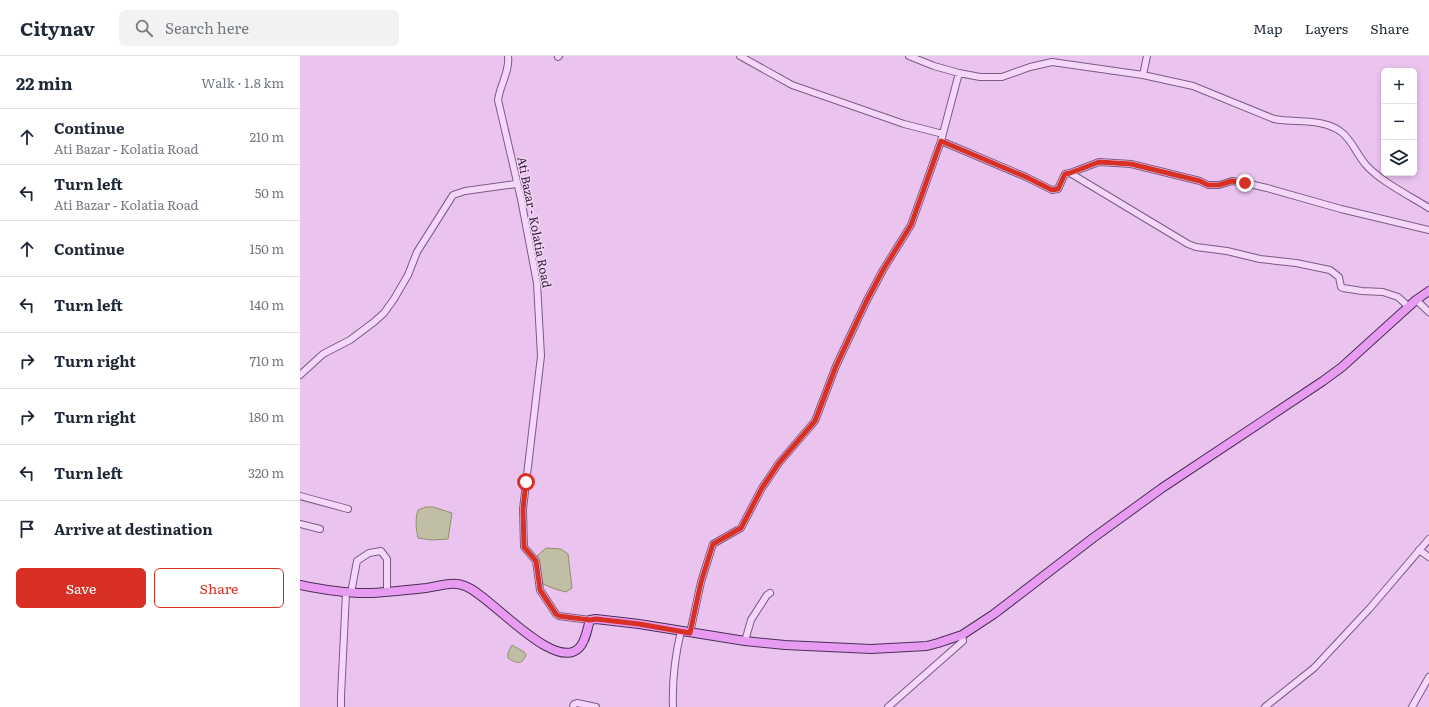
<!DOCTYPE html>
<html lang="en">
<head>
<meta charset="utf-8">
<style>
  :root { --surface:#fff; --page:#f2f2f3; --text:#1f2937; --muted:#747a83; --line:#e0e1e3; --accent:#d93025 }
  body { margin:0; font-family:Literata,serif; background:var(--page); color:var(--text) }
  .controls { position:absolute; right:12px; top:12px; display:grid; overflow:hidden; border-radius:6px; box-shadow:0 2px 6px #0003 }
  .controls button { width:36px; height:36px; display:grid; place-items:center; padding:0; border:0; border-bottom:1px solid var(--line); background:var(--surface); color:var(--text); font:20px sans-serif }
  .stop { position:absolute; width:12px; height:12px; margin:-9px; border:3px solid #d93025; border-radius:50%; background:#fff }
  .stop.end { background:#d93025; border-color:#fff; box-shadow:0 1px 4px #0008 }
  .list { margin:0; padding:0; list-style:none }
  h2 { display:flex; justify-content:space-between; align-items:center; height:52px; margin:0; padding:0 16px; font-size:17px }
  h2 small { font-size:13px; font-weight:400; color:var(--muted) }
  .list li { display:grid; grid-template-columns:26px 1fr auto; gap:12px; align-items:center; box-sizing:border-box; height:56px; padding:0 16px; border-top:1px solid var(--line) }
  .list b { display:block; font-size:15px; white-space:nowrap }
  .list p { margin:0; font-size:13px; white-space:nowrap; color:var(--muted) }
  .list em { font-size:13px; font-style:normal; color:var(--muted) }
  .actions { display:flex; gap:8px; padding:12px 16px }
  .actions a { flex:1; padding:9px 0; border:1px solid var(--accent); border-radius:6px; text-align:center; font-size:14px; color:var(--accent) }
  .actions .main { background:var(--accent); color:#fff }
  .icon { flex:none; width:22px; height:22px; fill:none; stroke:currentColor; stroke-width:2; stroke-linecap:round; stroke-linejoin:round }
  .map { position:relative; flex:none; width:1129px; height:651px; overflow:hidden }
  header { display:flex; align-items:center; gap:24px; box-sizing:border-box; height:56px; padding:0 20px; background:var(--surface); border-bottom:1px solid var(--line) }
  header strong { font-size:19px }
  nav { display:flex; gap:22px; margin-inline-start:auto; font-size:14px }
  .search { width:280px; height:36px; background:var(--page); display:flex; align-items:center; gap:10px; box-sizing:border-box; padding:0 14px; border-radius:6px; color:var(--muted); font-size:15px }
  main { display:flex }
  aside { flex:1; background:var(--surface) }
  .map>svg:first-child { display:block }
  .water { fill:#c1bea6; stroke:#8f8e6d }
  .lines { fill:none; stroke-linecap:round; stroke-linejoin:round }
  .minor-casing { stroke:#7c5a89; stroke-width:8 }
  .major-casing { stroke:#492f56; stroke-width:10 }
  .minor { stroke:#f5d7f9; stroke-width:6 }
  .major { stroke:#e79cf1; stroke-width:8 }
  .route { stroke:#d93025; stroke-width:5 }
  .labels { text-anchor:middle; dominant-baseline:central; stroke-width:3; stroke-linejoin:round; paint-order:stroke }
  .street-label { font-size:12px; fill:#301e39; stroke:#f2d4f5 }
</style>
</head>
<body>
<header>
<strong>Citynav</strong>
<div class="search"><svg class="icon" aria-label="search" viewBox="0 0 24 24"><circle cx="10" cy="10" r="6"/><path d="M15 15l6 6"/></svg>Search here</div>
<nav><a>Map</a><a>Layers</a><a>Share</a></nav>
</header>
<main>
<aside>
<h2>22 min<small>Walk · 1.8 km</small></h2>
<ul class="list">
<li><svg class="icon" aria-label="ahead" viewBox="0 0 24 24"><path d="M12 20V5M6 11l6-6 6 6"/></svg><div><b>Continue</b><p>Ati Bazar - Kolatia Road</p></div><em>210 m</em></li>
<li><svg class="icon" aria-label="left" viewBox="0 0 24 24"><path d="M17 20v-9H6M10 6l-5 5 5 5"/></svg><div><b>Turn left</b><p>Ati Bazar - Kolatia Road</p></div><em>50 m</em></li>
<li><svg class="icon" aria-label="ahead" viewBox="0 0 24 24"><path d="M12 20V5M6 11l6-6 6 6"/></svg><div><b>Continue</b></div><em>150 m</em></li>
<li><svg class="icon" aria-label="left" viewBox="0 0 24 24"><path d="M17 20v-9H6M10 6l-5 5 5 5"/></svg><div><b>Turn left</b></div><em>140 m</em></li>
<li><svg class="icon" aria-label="right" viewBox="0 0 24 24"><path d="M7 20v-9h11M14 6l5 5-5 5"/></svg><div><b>Turn right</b></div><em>710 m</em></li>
<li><svg class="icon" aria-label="right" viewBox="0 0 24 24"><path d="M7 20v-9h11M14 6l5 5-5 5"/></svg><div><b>Turn right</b></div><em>180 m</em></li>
<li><svg class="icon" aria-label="left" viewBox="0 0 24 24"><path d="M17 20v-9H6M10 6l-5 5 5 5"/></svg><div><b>Turn left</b></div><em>320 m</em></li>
<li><svg class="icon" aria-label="arrive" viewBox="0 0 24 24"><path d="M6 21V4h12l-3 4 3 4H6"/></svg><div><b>Arrive at destination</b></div></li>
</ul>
<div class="actions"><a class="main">Save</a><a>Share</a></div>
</aside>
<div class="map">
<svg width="1129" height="651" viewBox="0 0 1129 651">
  <rect width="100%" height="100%" fill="#eac4ee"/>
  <!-- water -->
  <path class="water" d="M126,451h7l19,6 -4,26 -16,1 -14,-2c-2,-9 -3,-19 0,-28z
    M246,492l15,1 7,5 4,34 -6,4 -11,-3 -12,-5 -6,-28z
    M212,589l12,7 2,3c-4,10 -9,9 -18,3v-5z"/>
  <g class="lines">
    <defs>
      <path id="minor" d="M208,0c2,15 -8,29 -10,44l23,99 16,84 4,73 -18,153 1,38 12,14 4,29 16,24 3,2 31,4
        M440,0l52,29 112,39 39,10
        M609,0l25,10 25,7 21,4h22l28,-10 22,-5 91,13 50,11 81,33c22,4 47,-1 66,12 11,7 17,24 26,34 14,16 44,31 63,43
        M258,1l1,-1
        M843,19l4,-19
        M641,85l85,36 26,13 6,-1 7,-15 5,-1 118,71 8,3 31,4 33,8 36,4 34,7 9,7 2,10 2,1 19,3 21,1 15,5 11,10
        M770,117l29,-11 32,2 69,17 8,4h11l13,-4 13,2 22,5 74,21 88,21
        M1116,244l13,12
        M0,319l23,-21 27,-14 24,-18 10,-9 10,-14 14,-24 9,-23 36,-57 12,-4 51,-7
        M0,440l48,13
        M0,468l20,5
        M1119,494l10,7
        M51,537l6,-32 12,-8 12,-2 6,8v33
        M390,577l11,-51 12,-38 28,-16 21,-40 17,-25 36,-42 21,-55 30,-64 17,-32 28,-45 30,-84 18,-68
        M445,585l6,-21 16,-25 3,-2
        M41,651v-11l5,-103
        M273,651l1,-3 3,-1 19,4
        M373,651c-1,-26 2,-51 8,-76
        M588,651l75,-66 -1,-6
        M965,651l49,-39 56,-60 59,-69
        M1112,651l17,-30"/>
      <path id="major" d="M0,529c24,5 47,9 72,8 18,-1 36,-3 54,-5 13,-2 26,-7 39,-2 24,8 89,87 114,62 7,-7 8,-19 11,-28l6,-1 43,5 106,17 40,4 86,4 56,-3 11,-3 24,-8 32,-21 99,-76 69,-50 161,-107 19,-14 74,-67 13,-9"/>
    </defs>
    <!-- minor casing -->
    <use href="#minor" class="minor-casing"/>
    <!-- major casing -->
    <use href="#major" class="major-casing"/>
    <!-- minor -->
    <use href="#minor" class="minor"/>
    <!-- major -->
    <use href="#major" class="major"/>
  </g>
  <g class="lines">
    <!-- route -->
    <path class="route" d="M226,426l-3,27 1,38 12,14 4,29 16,24 3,2 31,4 6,-1 43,5 51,9 11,-51 12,-38 28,-16 21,-40 17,-25 36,-42 21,-55 30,-64 17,-32 28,-45 30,-84 85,36 26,13 6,-1 7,-15 5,-1 29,-11 32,2 69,17 8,4h11l13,-4 13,2"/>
  </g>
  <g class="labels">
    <!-- street labels -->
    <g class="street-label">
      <text transform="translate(235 166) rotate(79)">Ati Bazar - Kolatia Road</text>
    </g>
  </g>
</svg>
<div class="controls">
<button>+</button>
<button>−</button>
<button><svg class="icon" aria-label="layers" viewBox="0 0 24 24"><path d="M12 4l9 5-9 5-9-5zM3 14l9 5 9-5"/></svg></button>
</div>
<div class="stop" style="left:226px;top:426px"></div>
<div class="stop end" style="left:945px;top:127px"></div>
</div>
</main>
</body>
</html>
